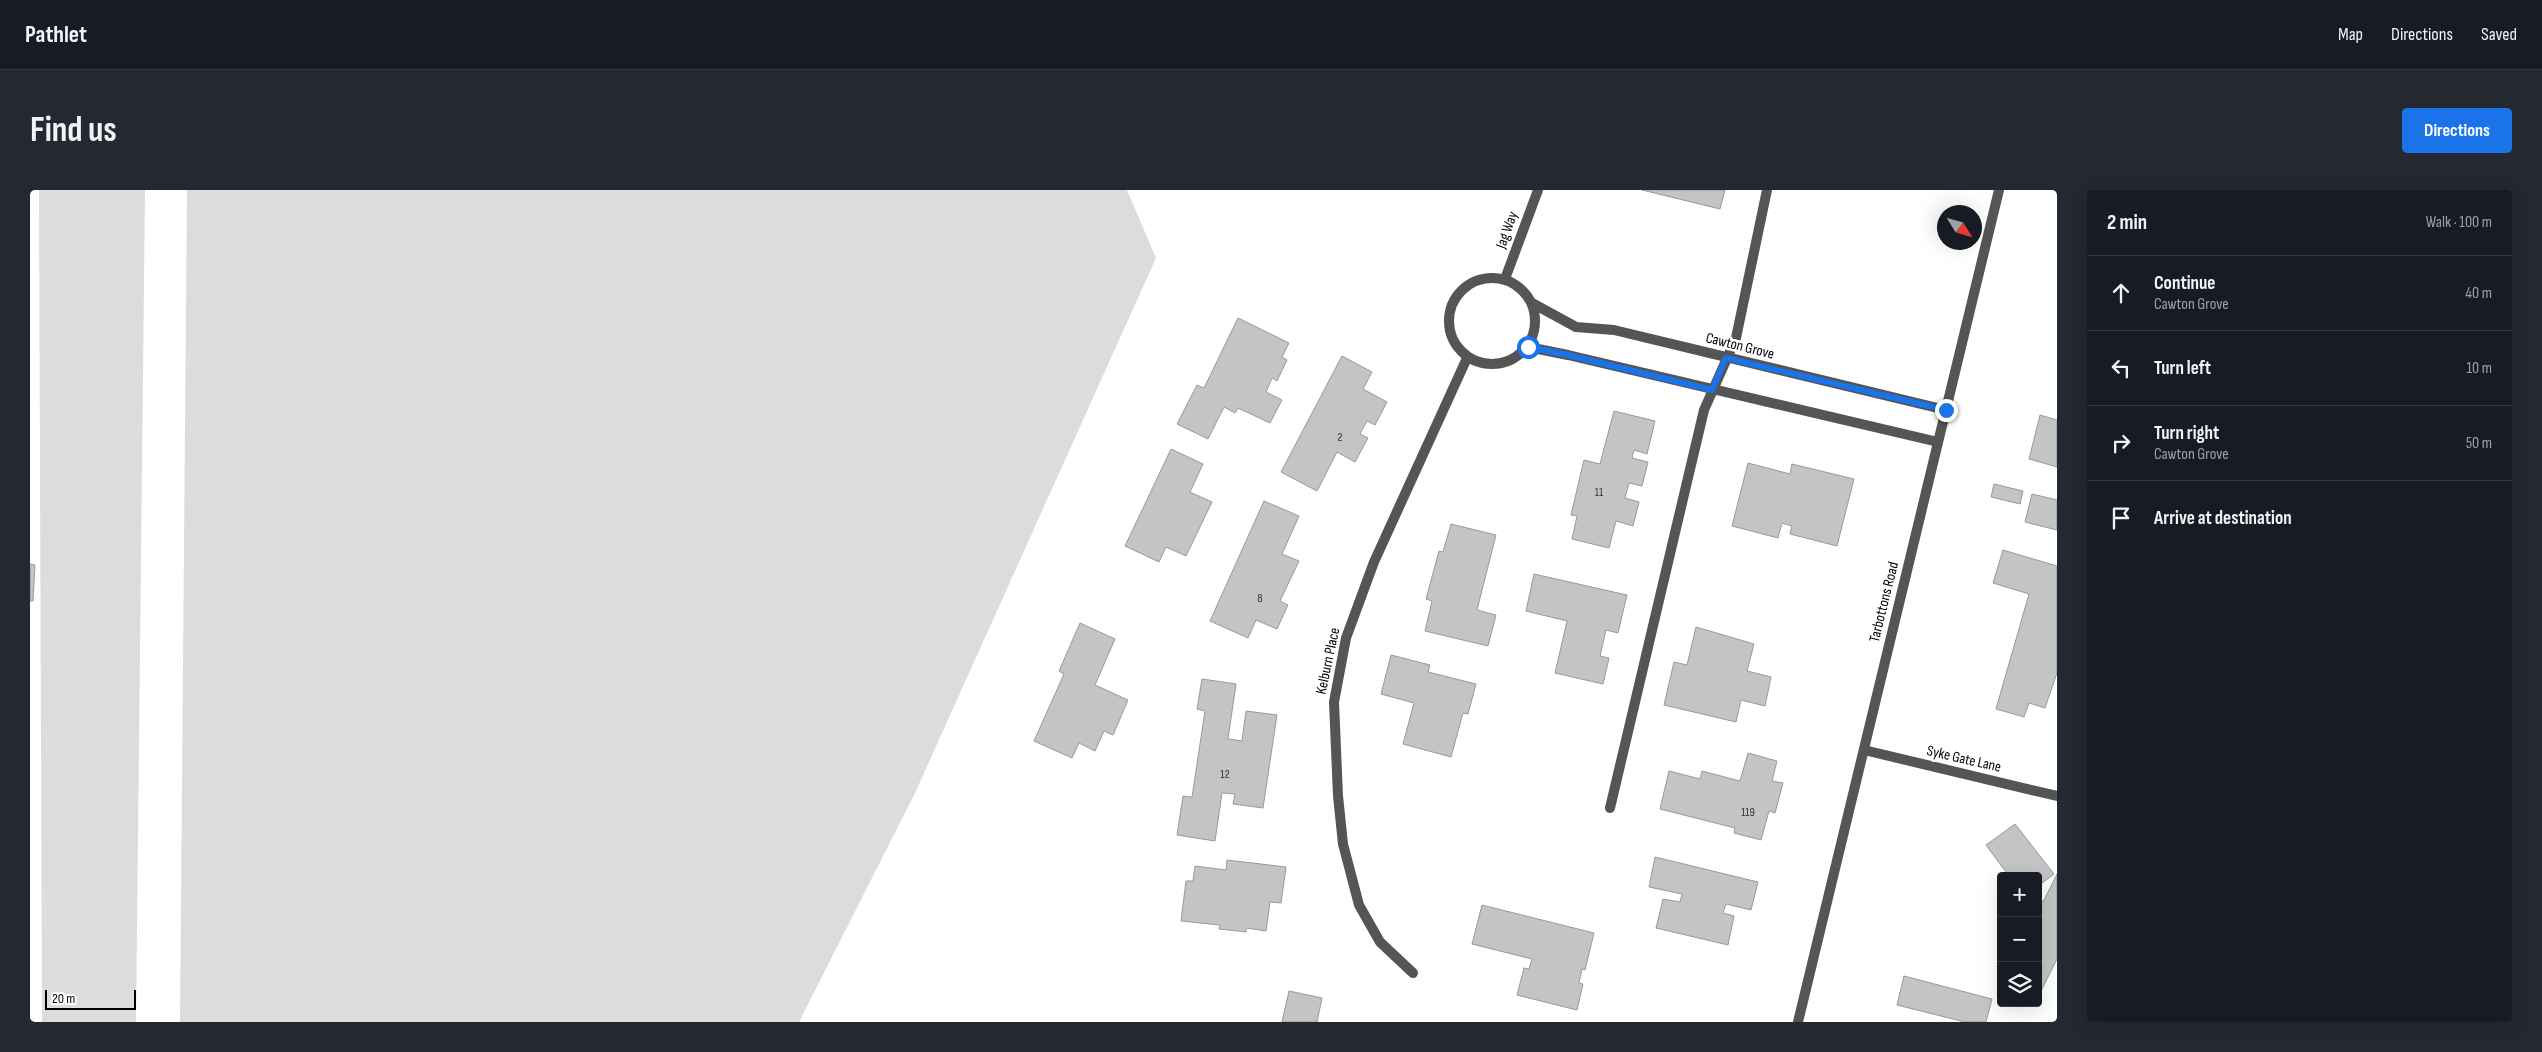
<!DOCTYPE html>
<html lang="en">
<head>
<meta charset="utf-8">
<style>
  :root { --surface:#171b24; --page:#242831; --text:#f1f3f6; --muted:#9ea1a6; --line:#363941; --accent:#1a73e8 }
  body { margin:0; font-family:"Sofia Sans Condensed",sans-serif; background:var(--page); color:var(--text) }
  .controls { position:absolute; right:15px; bottom:15px; display:grid; overflow:hidden; border-radius:5px; box-shadow:0 5px 20px #0002 }
  .controls button { width:45px; height:45px; display:grid; place-items:center; padding:0; border:0; border-bottom:1px solid var(--line); background:var(--surface); color:var(--text); font:25px sans-serif }
  .compass { position:absolute; left:1907px; top:15px; width:45px; height:45px; border-radius:50%; background:var(--surface); box-shadow:0 5px 20px #0002; rotate:127deg }
  .scale { position:absolute; left:15px; bottom:12px; width:91px; box-sizing:border-box; padding-left:5px; border:2px solid #000; border-top:0; font-size:14px; line-height:18px; white-space:nowrap; color:#000; -webkit-text-stroke:4px #fff; paint-order:stroke }
  .stop { position:absolute; width:15px; height:15px; margin:-11px; border:4px solid #1a73e8; border-radius:50%; background:#fff }
  .stop.end { background:#1a73e8; border-color:#fff; box-shadow:0 1px 5px #0008 }
  .list { margin:0; padding:0; list-style:none }
  h2 { display:flex; justify-content:space-between; align-items:center; height:65px; margin:0; padding:0 20px; font-size:21px }
  h2 small { font-size:16px; font-weight:400; color:var(--muted) }
  .list li { display:grid; grid-template-columns:32px 1fr auto; gap:15px; align-items:center; box-sizing:border-box; height:75px; padding:0 20px; border-top:1px solid var(--line) }
  .list b { display:block; font-size:19px; white-space:nowrap }
  .list p { margin:0; font-size:16px; white-space:nowrap; color:var(--muted) }
  .list em { font-size:16px; font-style:normal; color:var(--muted) }
  .icon { flex:none; width:28px; height:28px; fill:none; stroke:currentColor; stroke-width:2; stroke-linecap:round; stroke-linejoin:round }
  .map { position:relative; flex:none; width:2027px; height:832px; overflow:hidden; border-radius:5px }
  header { display:flex; align-items:center; gap:30px; box-sizing:border-box; height:70px; padding:0 25px; background:var(--surface); border-bottom:1px solid var(--line) }
  header strong { font-size:24px }
  nav { display:flex; gap:28px; margin-inline-start:auto; font-size:18px }
  .intro { display:flex; align-items:center; justify-content:space-between; box-sizing:border-box; height:120px; padding:0 30px }
  h1 { margin:0; font-size:35px }
  .button { padding:12px 22px; border-radius:5px; background:var(--accent); color:#fff; font-size:18px; font-weight:700 }
  main { display:flex; gap:30px; padding:0 30px }
  aside { flex:1; background:var(--surface); border-radius:5px; box-shadow:0 5px 20px #0002 }
  .map>svg:first-child { display:block }
  .green { fill:#dcdcdc }
  .building { fill:#c4c4c4; stroke:#999 }
  .lines { fill:none; stroke-linecap:round; stroke-linejoin:round }
  .minor { stroke:#555; stroke-width:10 }
  .route { stroke:#1a73e8; stroke-width:6 }
  .labels { text-anchor:middle; dominant-baseline:central; stroke-width:5; stroke-linejoin:round; paint-order:stroke }
  .number-label { font-size:12px; fill:#313131 }
  .street-label { font-size:15px; fill:#000; stroke:#fff }
</style>
</head>
<body>
<header>
<strong>Pathlet</strong>
<nav><a>Map</a><a>Directions</a><a>Saved</a></nav>
</header>
<div class="intro"><h1>Find us</h1><a class="button">Directions</a></div>
<main>
<div class="map">
<svg width="2027" height="832" viewBox="0 0 2027 832">
  <rect width="100%" height="100%" fill="#fff"/>
  <!-- green -->
  <path class="green" d="M9,0h106l-9,832h-94z
    M157,0h940l29,68 -241,535 -116,229h-619z"/>
  <!-- building -->
  <path class="building" d="M1612,0h83l-5,19z
    M1208,128l51,25 -7,14 5,3 -10,21 -5,-3 -6,14 16,8 -12,23 -32,-15 -3,5 -11,-6 -16,32 -31,-15 20,-39 7,3z
    M1312,166l30,16 -9,17 24,13 -12,23 -8,-4 -7,13 8,4 -13,24 -18,-10 -20,39 -36,-19z
    M1584,221l41,10 -8,33 -13,-4 -2,8 16,4 -6,24 -13,-3 -4,15 14,4 -6,24 -17,-5 -7,27 -37,-9 5,-23 -6,-1 13,-55 16,4z
    M2010,225l17,5v47l-28,-8z
    M1141,259l32,15 -13,28 22,10 -26,54 -20,-9 -7,15 -34,-16z
    M1718,273l42,11 2,-10 62,15 -17,67 -47,-12 2,-8 -10,-3 -4,15 -46,-12z
    M1964,294l29,7 -3,13 -29,-7z
    M2002,304l25,6v30l-32,-8z
    M1234,311l35,15 -17,38 17,7 -19,40 8,4 -11,24 -21,-9 -8,18 -38,-17z
    M1421,334l45,11 -19,75 19,5 -8,31 -63,-15 7,-30 -6,-2 13,-48 4,1z
    M1973,360l54,16v107l-12,35 -16,-5 -5,14 -28,-8 33,-115 -36,-11z
    M0,374l5,1 -2,36h-3z
    M1504,384l93,21 -9,38 -12,-3 -6,26 9,2 -6,26 -48,-11 12,-52 -41,-10z
    M1050,433l35,16 -20,46 33,15 -15,35 -9,-4 -9,20 -16,-8 -7,15 -38,-17 30,-67 -5,-3z
    M1666,437l58,17 -7,27 24,6 -6,29 -24,-6 -5,22 -72,-17 10,-43 13,3z
    M1361,465l39,10 -2,7 48,12 -8,30 -5,-1 -12,44 -48,-13 11,-41 -33,-9z
    M1172,489l34,5 -8,55 14,2 4,-30 31,4 -14,93 -30,-4 2,-10 -13,-1 -7,48 -38,-6 6,-39 9,1 13,-86 -8,-2z
    M1718,563l29,8 -5,20 11,2 -8,30 -6,-2 -8,29 -27,-7 1,-5 -75,-19 9,-38 31,8 2,-8 38,10z
    M1985,634l39,50 -16,12v-10h-29l-23,-31z
    M1625,667l103,25 -7,28 -25,-6 -3,9 11,3 -6,29 -72,-17 7,-29 17,3 2,-8 -33,-7z
    M1197,670l59,7 -5,36 -11,-1 -4,29 -20,-3v4l-27,-3 1,-4 -39,-4 5,-40h7l2,-15 31,4z
    M2027,684v85l-18,36 -1,-96 5,3z
    M1452,715l112,28 -9,37 -3,-1 -3,14 4,1 -6,26 -60,-15 7,-27 5,1 3,-10 -60,-15z
    M1874,786l88,23 -6,23h-21l-68,-17z
    M1259,801l33,7 -5,24h-35z"/>
  <g class="lines">
    <!-- minor -->
    <path class="minor" d="M1419 131a43 43 0 1 1 86 0a43 43 0 1 1-86 0Z
      M1475,89l33,-89
      M1502,113l44,24 38,3 332,80
      M1498,157l40,8 370,87
      M1834,560l193,46
      M1580,618l94,-398 32,-72 31,-148
      M1383,783l-33,-31 -21,-37 -16,-61 -5,-48 -4,-94 12,-64 28,-76 93,-204
      M1768,832l201,-832"/>
  </g>
  <g class="lines">
    <!-- route -->
    <path class="route" d="M1498,157l40,8 144,35 14,-32 220,52"/>
  </g>
  <g class="labels">
    <!-- number labels -->
    <g class="number-label">
      <text x="1310" y="247">2</text>
      <text x="1569" y="302">11</text>
      <text x="1230" y="408">8</text>
      <text x="1195" y="584">12</text>
      <text x="1718" y="622">119</text>
    </g>
    <!-- street labels -->
    <g class="street-label">
      <text transform="translate(1477 40) rotate(-70)">Jag Way</text>
      <text transform="translate(1710 156) rotate(14)">Cawton Grove</text>
      <text transform="translate(1854 412) rotate(-76)">Tarbottons Road</text>
      <text transform="translate(1298 471) rotate(-78)">Kelburn Place</text>
      <text transform="translate(1934 569) rotate(13)">Syke Gate Lane</text>
    </g>
  </g>
</svg>
<div class="controls">
<button>+</button>
<button>−</button>
<button><svg class="icon" aria-label="layers" viewBox="0 0 24 24"><path d="M12 4l9 5-9 5-9-5zM3 14l9 5 9-5"/></svg></button>
</div>
<svg class="compass" viewBox="-18 -18 36 36"><path d="M0-13l5 13h-10z" fill="#e53935"/><path d="M0 13l5-13h-10z" fill="#9ea1a6"/></svg>
<div class="scale">20 m</div>
<div class="stop" style="left:1498px;top:157px"></div>
<div class="stop end" style="left:1916px;top:220px"></div>
</div>
<aside>
<h2>2 min<small>Walk · 100 m</small></h2>
<ul class="list">
<li><svg class="icon" aria-label="ahead" viewBox="0 0 24 24"><path d="M12 20V5M6 11l6-6 6 6"/></svg><div><b>Continue</b><p>Cawton Grove</p></div><em>40 m</em></li>
<li><svg class="icon" aria-label="left" viewBox="0 0 24 24"><path d="M17 20v-9H6M10 6l-5 5 5 5"/></svg><div><b>Turn left</b></div><em>10 m</em></li>
<li><svg class="icon" aria-label="right" viewBox="0 0 24 24"><path d="M7 20v-9h11M14 6l5 5-5 5"/></svg><div><b>Turn right</b><p>Cawton Grove</p></div><em>50 m</em></li>
<li><svg class="icon" aria-label="arrive" viewBox="0 0 24 24"><path d="M6 21V4h12l-3 4 3 4H6"/></svg><div><b>Arrive at destination</b></div></li>
</ul>
</aside>
</main>
</body>
</html>
